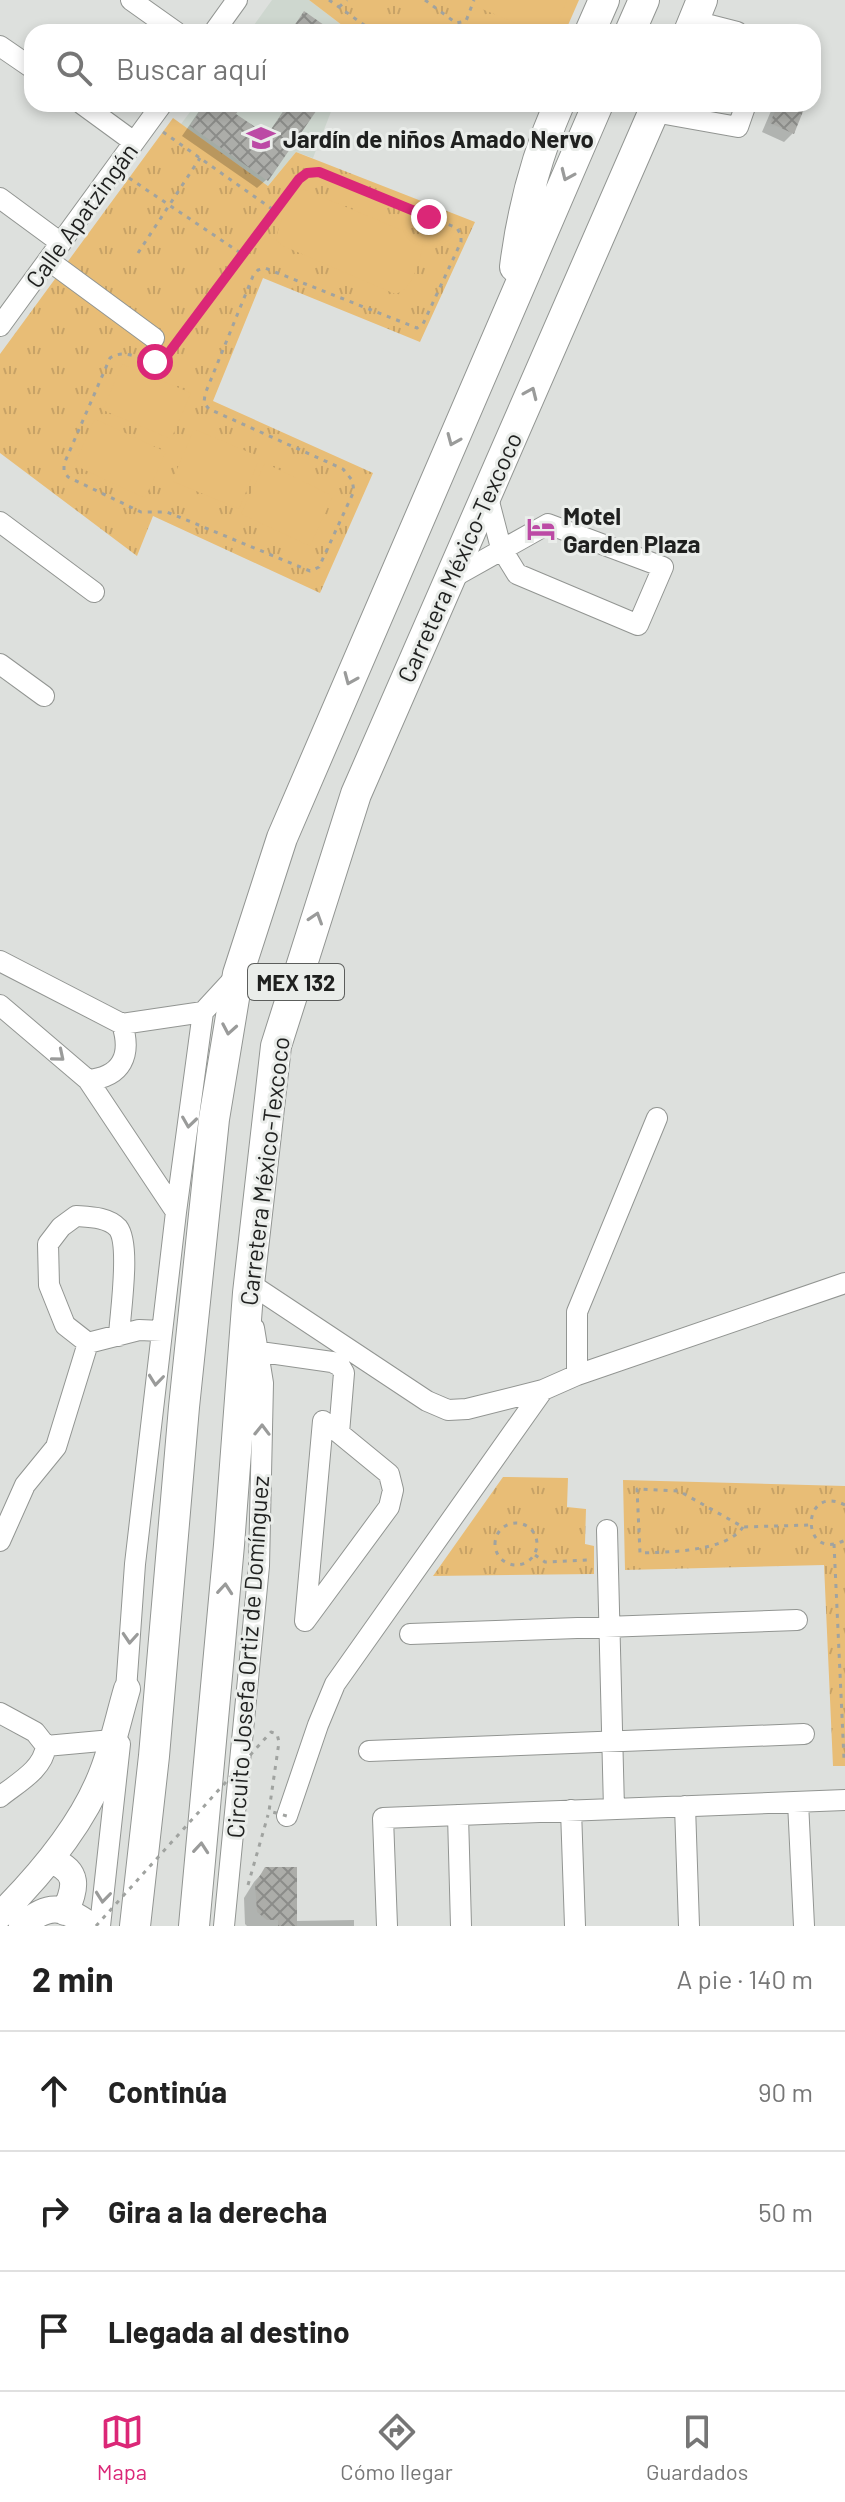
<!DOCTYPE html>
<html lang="es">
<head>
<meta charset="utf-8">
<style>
  :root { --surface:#fff; --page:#f2f2f2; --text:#222; --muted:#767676; --line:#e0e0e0; --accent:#db2777 }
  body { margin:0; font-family:Barlow,sans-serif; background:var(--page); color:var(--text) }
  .stop { position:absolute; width:24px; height:24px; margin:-18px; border:6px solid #db2777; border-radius:50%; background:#fff }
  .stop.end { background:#db2777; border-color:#fff; box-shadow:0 2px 8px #0008 }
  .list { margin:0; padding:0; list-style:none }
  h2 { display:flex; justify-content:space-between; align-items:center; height:104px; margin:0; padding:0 32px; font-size:34px }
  h2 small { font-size:26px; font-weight:400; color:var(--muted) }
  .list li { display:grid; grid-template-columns:52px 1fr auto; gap:24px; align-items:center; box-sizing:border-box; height:120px; padding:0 32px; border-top:2px solid var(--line) }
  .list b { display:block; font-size:30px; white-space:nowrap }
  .list em { font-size:26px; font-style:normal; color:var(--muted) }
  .icon { flex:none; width:44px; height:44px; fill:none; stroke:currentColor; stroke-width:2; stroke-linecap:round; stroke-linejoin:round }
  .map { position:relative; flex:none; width:845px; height:1926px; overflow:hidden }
  .search { position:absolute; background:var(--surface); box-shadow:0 4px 12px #0003; left:24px; right:24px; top:24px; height:88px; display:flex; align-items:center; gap:20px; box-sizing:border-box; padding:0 28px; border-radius:24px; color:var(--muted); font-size:30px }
  .sheet { height:464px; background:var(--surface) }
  nav { display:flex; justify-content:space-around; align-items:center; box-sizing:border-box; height:112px; border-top:2px solid var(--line); background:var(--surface); font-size:22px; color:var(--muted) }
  nav a { display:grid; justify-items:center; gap:4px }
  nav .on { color:var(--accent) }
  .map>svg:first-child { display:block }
  .built { fill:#ced7cf }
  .park { fill:url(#park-tufts) }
  .garden { fill:#e8bd76 }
  .shadow { fill:#0003 }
  .building { fill:url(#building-cross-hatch) }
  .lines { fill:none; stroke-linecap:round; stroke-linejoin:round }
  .minor-casing { stroke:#929592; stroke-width:22 }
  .major-casing { stroke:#929592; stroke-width:28 }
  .highway-casing { stroke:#929592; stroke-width:32 }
  .path { stroke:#a0a3a0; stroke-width:3; stroke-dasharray:4 6; stroke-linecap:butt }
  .minor { stroke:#fff; stroke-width:20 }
  .major { stroke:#fff; stroke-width:26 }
  .highway { stroke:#fff; stroke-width:30 }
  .path-bridge { stroke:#a0a3a0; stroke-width:3; stroke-dasharray:4 6; stroke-linecap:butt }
  .oneway { stroke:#9a9b9a }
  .route { stroke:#db2777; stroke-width:10 }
  .labels { text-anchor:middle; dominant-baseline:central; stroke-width:6; stroke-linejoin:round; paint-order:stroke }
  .shield { fill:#eaedea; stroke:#5c5e5c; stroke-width:2 }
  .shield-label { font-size:22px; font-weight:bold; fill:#1f201f }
  .poi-label { font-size:24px; font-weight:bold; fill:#1f201f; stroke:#eaedea; text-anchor:start }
  .street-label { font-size:24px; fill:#1f201f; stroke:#eaedea }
</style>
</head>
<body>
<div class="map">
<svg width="845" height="1926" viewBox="0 0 845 1926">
  <defs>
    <pattern id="park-tufts" width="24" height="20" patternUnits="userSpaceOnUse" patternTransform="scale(2)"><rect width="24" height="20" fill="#e8bd76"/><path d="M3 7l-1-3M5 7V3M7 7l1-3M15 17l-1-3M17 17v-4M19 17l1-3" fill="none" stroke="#c7a266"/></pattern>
    <pattern id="building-cross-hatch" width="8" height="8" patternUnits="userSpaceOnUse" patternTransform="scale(2)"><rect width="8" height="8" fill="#acada9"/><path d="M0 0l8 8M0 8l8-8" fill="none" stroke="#8b8c89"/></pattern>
  </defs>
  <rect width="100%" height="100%" fill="#dde0dd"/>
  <!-- built -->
  <path class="built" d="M272,0h37l42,32h-102z
    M196,104h138l-21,54 -17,-6 -28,34 -87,-62z"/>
  <!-- park -->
  <path class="park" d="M309,0h270l-14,32h-214z
    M173,118l95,68 28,-34 179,70 -55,120 -157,-64 -50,123 160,72 -53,120 -167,-77 -16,40 -137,-103v-99z
    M503,1477l65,1 -1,29 19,2 -1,35 9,2v28l-161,2z
    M623,1480l222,6v280h-12l-9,-201 -199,5z"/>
  <!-- garden -->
  <path class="garden" d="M480,0h87l-13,32h-16l-61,-25z
    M303,189l115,48 5,6c-2,16 -11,48 -28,51l-114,-49 -5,-6c4,-16 10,-36 20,-49z
    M122,364l69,29 -20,46 -68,-29z
    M95,419l71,33 -21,46 -71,-33z
    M194,429l66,28 -21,52 -67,-28z
    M265,463l68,33 -23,50 -69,-32z"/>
  <!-- shadow -->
  <path class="shadow" d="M204,104h37l-8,10 33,23 22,-33h30l-52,76 -9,8 -75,-52z
    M706,104h21l-4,7z
    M774,104h30l-11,29 -9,9 -22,-10z
    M266,1869l29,52 59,-1v6h-107l-2,-2 -1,-26 10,-16z"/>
  <!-- building -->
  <path class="building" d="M304,11l30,21h-44z
    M205,104h38l-7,10 31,21 22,-31h32l-53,77 -78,-55z
    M778,104h28l-12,30 -24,-11z
    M265,1867h32v59h-19v-6h-11l-10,-8 -2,-28z"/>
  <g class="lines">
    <defs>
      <path id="minor" d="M131,0l45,32
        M694,21l43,11
        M214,32l23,-32
        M0,46l32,22
        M82,104l52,38
        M654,112l84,15 8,-23
        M0,198l61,45
        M48,260l106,78
        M0,326l162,-222
        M0,522l94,70
        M450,579l98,-55 115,43 -25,58 -121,-51 -16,-26 -14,-54
        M0,664l44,32
        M0,961l122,63 81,-12
        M0,1005l88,75 88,132
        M88,1080c34,-3 44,-25 34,-56
        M249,1283l178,118 21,9 19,-1 76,-19 34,-15v-63l80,-194
        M88,1343l-23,-18 -16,-40 -1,-41 13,-17 15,-11c14,1 32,1 42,12 13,17 2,85 1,108
        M247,1350l85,12 8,4 4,7 -5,60 -16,-12 -18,200
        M577,1375l268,-92
        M607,1530l7,279
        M0,1541l25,-56 31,-38 32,-104 51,-13 23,1
        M305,1621l84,-114 4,-17 -4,-16 -50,-41
        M410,1634l387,-14
        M125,1704l10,-140 41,-352 27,-200 35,-38
        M0,1713l35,19 11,14c-3,24 -29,37 -46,51
        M46,1746l66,-6
        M369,1751l435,-17
        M798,1802l6,124
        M685,1806l4,120
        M571,1810l4,116
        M458,1815l3,111
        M287,1816l31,-91 17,-41 208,-294
        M100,1926l20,-182
        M224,1926l35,-360 4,-183 -9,-55
        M387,1926l-4,-108 462,-18"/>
      <path id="major" d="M50,1860c30,11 26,27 15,52
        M0,1915c40,-40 83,-90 103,-144 10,-26 16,-55 24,-82
        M22,1926c27,-24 40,-20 69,0"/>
      <path id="highway" d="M590,32l14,-32
        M630,32l14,-32
        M689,32l13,-32
        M515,267c7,-57 21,-110 44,-163
        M135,1926l19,-170 30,-349 30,-288 24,-145 44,-136 316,-734
        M194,1926l35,-381 19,-252 28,-247 80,-252 301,-690"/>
    </defs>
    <!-- minor casing -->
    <use href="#minor" class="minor-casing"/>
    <!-- major casing -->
    <use href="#major" class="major-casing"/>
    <!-- highway casing -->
    <use href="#highway" class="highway-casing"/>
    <!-- path -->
    <path class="path" d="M329,0l38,27
      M425,0l31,23 10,-2 8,-21
      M339,7l8,-7
      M163,132l112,79
      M319,172l138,56 4,7v7l-38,82 -6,4 -152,-60 -7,2 -5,6 -48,118 -1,9 5,6 134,60 9,11 2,11 -35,76 -9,4 -143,-59h-26l-73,-35 -4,-6v-7l46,-106c18,-12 35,8 55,0l134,-179 8,-6z
      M129,178l113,76
      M138,253l62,-95
      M845,1505c-45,-23 -45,59 0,35
      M495 1544a21 21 0 1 1 42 0a21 21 0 1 1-42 0Z
      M743,1527c-17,25 -75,25 -103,26l-3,-64 42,2 64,36 67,-2
      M834,1544l10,215
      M535,1555l10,7 43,-2
      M248,1885l20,-70"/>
    <!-- minor -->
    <use href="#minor" class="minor"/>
    <!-- major -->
    <use href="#major" class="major"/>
    <!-- highway -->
    <use href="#highway" class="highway"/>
    <!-- path-bridge -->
    <path class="path-bridge" d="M96,1926l175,-194 6,2 2,8 -10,69 18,5"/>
  </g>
  <!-- one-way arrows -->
  <defs><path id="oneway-chevron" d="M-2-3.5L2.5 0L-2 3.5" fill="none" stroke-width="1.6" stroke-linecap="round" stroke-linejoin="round" transform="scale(2)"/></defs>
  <g class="oneway">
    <use href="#oneway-chevron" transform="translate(567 175) rotate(114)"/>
    <use href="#oneway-chevron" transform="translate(531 393) rotate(-66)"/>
    <use href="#oneway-chevron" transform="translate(453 440) rotate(113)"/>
    <use href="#oneway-chevron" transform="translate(350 679) rotate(113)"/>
    <use href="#oneway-chevron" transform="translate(316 918) rotate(-72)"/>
    <use href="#oneway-chevron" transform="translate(229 1029) rotate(100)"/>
    <use href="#oneway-chevron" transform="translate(59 1056) rotate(40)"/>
    <use href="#oneway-chevron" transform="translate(189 1122) rotate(98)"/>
    <use href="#oneway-chevron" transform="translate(156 1380) rotate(96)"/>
    <use href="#oneway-chevron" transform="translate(262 1430) rotate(-89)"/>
    <use href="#oneway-chevron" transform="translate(225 1589) rotate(-85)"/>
    <use href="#oneway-chevron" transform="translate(130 1638) rotate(94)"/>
    <use href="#oneway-chevron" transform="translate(201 1848) rotate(-85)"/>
    <use href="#oneway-chevron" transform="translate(103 1897) rotate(96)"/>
  </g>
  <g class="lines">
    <!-- route -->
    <path class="route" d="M155,362l10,-4 134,-179 8,-6 12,-1 110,45"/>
  </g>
  <!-- icons -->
  <defs>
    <symbol id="school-bare" viewBox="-9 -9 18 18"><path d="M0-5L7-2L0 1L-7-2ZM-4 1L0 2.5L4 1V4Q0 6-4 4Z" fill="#bc4aa5" stroke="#eaedea" stroke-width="2.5" paint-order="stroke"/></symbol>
    <symbol id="hotel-bare" viewBox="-9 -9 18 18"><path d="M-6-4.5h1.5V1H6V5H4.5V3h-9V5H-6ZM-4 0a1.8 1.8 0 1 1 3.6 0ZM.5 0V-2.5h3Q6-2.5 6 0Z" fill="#bc4aa5" stroke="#eaedea" stroke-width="2.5" paint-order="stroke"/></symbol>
  </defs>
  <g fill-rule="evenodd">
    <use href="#school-bare" x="241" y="118" width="40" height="40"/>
    <use href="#hotel-bare" x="521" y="509" width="40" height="40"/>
  </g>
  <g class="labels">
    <!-- shield labels -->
    <rect class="shield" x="248" y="964" width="96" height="36" rx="6"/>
    <g class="shield-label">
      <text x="296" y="982">MEX 132</text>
    </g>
    <!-- poi labels -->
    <g class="poi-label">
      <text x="283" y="138">Jardín de niños Amado Nervo</text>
      <text x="563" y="515">Motel<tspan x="563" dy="28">Garden Plaza</tspan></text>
    </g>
    <!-- street labels -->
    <g class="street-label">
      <text transform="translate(81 215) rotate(-54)">Calle Apatzingán</text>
      <text transform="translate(459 557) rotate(-66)">Carretera México-Texcoco</text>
      <text transform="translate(264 1171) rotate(-83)">Carretera México-Texcoco</text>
      <text transform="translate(247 1657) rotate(-86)">Circuito Josefa Ortiz de Domínguez</text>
    </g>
  </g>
</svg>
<div class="stop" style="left:155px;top:362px"></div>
<div class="stop end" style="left:429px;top:217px"></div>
<div class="search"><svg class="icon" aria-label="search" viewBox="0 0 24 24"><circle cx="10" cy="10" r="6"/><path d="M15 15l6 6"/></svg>Buscar aquí</div>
</div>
<section class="sheet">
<h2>2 min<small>A pie · 140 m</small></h2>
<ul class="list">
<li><svg class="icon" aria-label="ahead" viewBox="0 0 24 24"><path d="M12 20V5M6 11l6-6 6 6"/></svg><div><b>Continúa</b></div><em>90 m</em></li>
<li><svg class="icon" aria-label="right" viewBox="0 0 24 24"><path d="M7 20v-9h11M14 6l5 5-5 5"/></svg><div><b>Gira a la derecha</b></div><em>50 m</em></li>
<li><svg class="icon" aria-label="arrive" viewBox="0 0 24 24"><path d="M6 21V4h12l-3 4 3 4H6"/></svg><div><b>Llegada al destino</b></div></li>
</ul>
</section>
<nav>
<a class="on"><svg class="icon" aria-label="map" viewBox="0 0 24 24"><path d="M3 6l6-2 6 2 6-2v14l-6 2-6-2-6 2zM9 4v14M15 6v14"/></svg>Mapa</a>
<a><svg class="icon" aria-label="directions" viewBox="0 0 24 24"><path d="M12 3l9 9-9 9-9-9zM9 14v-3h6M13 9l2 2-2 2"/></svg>Cómo llegar</a>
<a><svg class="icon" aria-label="saved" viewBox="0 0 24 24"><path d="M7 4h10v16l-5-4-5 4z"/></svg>Guardados</a>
</nav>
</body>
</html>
